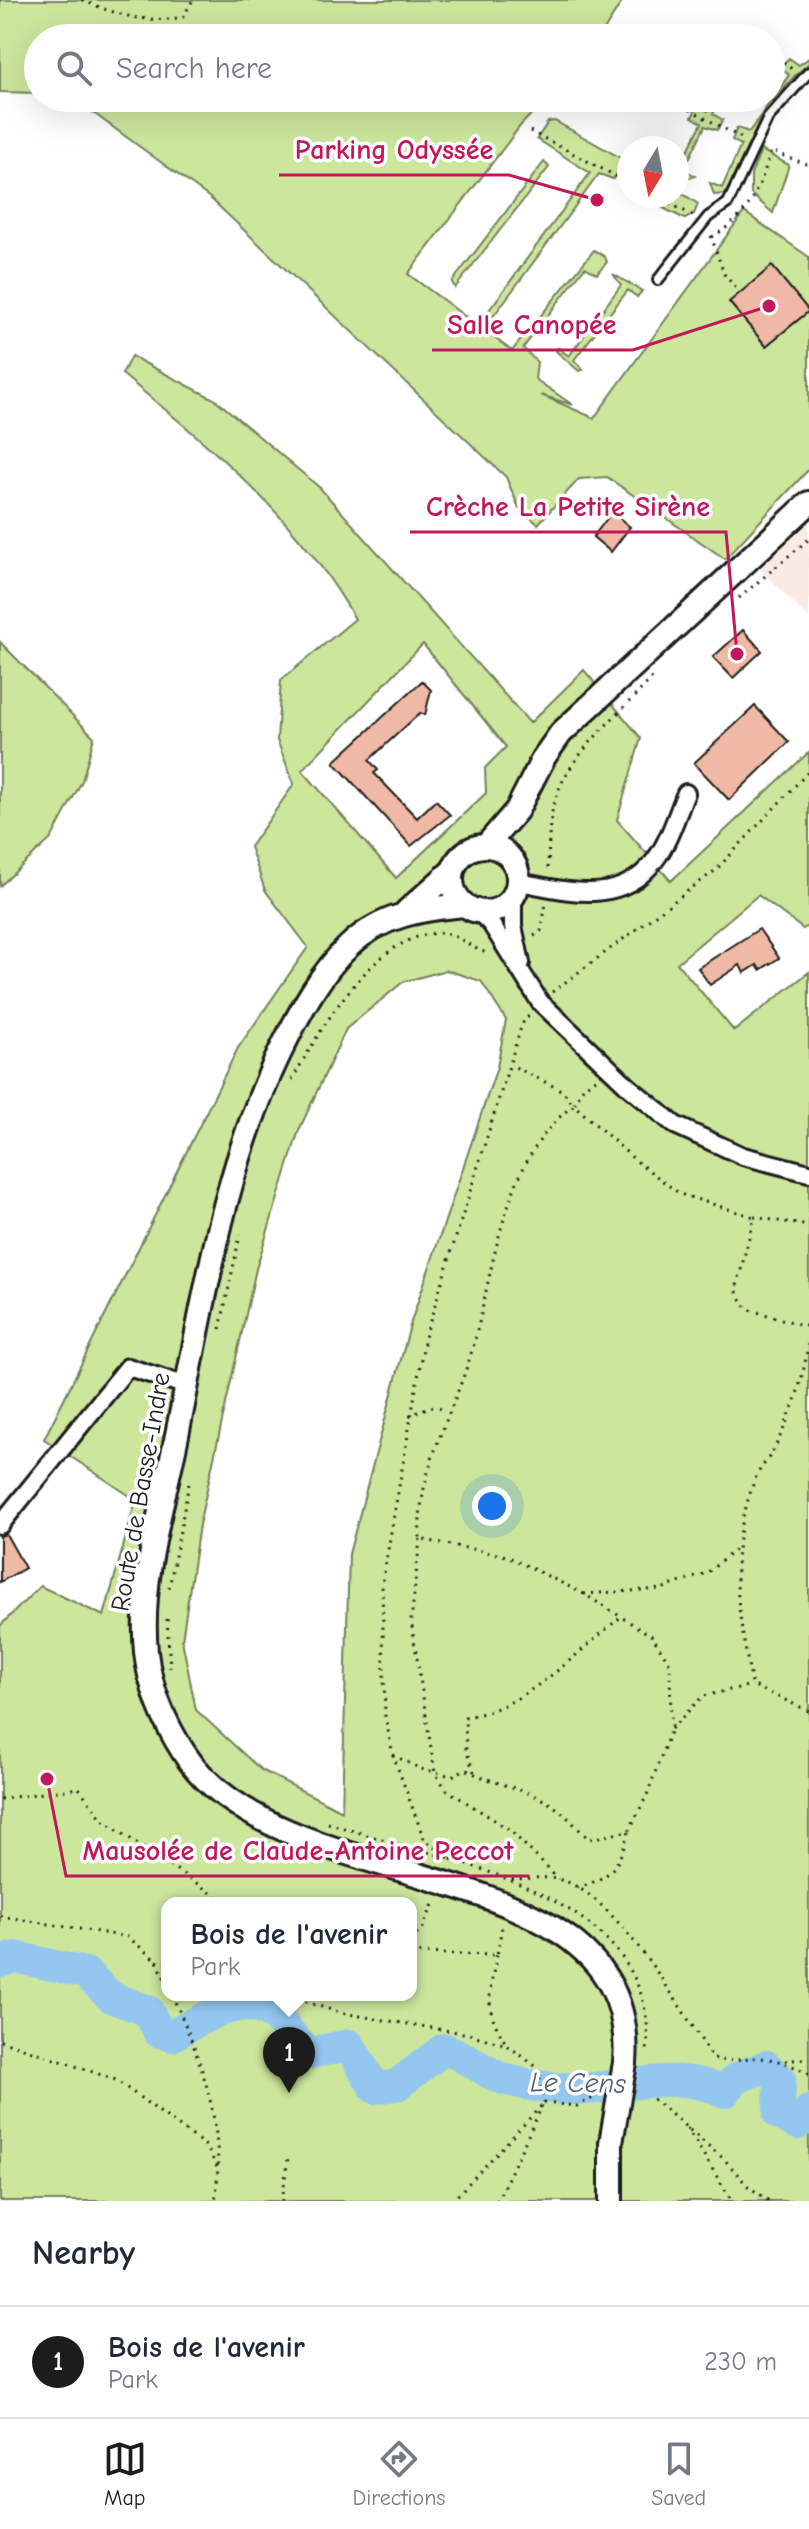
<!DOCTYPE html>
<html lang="en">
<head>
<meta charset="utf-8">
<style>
  :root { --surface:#fff; --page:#f6f6f7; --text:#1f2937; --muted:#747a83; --line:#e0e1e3; --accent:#1c1c1c }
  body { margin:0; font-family:"Comic Neue",sans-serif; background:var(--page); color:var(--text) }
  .compass { position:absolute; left:617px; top:136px; width:72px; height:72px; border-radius:50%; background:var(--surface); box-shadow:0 8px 32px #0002; rotate:190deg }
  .you { position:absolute; left:492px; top:1506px; width:28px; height:28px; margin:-20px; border:6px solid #fff; border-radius:50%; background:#1a73e8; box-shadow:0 0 0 12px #1a73e833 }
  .badge { display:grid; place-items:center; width:52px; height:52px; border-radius:50%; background:var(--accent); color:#fff; font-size:26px; font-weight:700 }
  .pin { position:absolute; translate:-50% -66px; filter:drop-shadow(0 2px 4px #0008) }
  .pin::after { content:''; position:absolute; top:42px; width:28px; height:24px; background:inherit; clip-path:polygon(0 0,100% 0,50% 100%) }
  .popup { position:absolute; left:161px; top:1897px; width:256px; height:104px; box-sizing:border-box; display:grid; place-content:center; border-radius:16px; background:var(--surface); filter:drop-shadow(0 2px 6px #0005); font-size:26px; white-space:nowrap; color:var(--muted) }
  .popup b { font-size:30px; color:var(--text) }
  .popup::after { content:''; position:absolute; left:50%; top:100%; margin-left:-16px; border:16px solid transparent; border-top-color:var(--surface) }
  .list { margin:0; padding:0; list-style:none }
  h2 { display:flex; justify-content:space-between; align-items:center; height:104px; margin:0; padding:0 32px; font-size:34px }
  h2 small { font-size:26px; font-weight:400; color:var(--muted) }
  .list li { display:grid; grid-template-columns:52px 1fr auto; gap:24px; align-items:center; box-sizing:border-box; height:112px; padding:0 32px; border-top:2px solid var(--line) }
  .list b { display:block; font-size:30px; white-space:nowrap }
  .list p { margin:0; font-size:26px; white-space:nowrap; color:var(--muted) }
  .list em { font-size:26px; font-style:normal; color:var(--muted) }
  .icon { flex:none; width:44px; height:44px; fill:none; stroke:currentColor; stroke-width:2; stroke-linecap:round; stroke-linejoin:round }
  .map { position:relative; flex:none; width:809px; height:2201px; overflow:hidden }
  .search { position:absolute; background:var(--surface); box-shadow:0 8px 32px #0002; left:24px; right:24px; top:24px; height:88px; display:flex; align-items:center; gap:20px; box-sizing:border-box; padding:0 28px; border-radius:44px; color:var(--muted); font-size:30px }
  .sheet { height:216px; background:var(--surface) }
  nav { display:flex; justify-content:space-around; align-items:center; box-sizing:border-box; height:112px; border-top:2px solid var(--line); background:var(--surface); font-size:22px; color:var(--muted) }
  nav a { display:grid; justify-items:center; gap:4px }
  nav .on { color:var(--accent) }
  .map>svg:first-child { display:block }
  .built { fill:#faeae4 }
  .green { fill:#cce69c; stroke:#74815c; stroke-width:2; fill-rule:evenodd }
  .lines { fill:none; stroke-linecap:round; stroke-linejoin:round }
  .river { stroke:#93c7f0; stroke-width:32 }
  .building { fill:#f0b9a5; stroke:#1c1c1c; stroke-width:2 }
  .lane-casing { stroke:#1c1c1c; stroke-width:14 }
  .street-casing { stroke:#1c1c1c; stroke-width:22 }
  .secondary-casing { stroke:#1c1c1c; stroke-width:28 }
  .path { stroke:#1c1c1c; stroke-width:3; stroke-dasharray:2 6; stroke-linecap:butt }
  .lane { stroke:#fff; stroke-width:8 }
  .street { stroke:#fff; stroke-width:16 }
  .secondary { stroke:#fff; stroke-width:22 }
  .secondary-bridge-casing { stroke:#1c1c1c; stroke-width:28; stroke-linecap:butt }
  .secondary-bridge { stroke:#fff; stroke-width:22 }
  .labels { text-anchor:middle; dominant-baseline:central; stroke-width:7; stroke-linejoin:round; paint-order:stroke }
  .street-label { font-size:26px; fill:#1c1c1c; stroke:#fff }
  .water-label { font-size:28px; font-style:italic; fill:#4c6071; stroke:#fff }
  .leader { fill:none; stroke:#c2185b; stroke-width:3 }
  .callout-dot { fill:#c2185b; stroke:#fff; stroke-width:3 }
  .callout-label { font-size:28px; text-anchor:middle; font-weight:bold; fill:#c2185b; stroke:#fff; stroke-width:7; stroke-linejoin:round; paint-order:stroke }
</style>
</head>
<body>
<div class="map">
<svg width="809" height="2201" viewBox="0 0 809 2201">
  <rect width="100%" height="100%" fill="#fff"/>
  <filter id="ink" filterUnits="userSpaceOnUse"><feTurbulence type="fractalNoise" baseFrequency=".0125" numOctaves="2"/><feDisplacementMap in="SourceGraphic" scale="16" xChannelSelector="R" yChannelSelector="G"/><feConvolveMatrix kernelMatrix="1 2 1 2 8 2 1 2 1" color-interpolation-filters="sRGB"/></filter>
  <g filter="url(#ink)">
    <!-- built -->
    <path class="built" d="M809,524v95l-49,-50z"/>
    <!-- green -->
    <path class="green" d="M0,0h623l-24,38h-561v55l-38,-1z
      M789,58l10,7 10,-7v5c-41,33 -60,79 -81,126l-3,5 -11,1 -4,-12 12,5 19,-43 -9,-5 5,-12 12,4 40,-57 -9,-8z
      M73,98h490l-2,5 -21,2 -19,20 -113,149 104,77 82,-101 11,7 2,5 -10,12 -12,-7 -62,81 14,14 -2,17 38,26 -32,-10 53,23 150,-206 65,45v212l-84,90 -118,-82 -28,2 -41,45 -19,-16 -13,-31 -296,-279z
      M716,98h6l-9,16 10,6 -6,10 -12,-4 -21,43 11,7 -5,2 -13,-7v-6l3,1 22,-43 -10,-6 6,-11 10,5z
      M555,121l64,36 5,10 -11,12 -14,-5 -107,144 -4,-4 2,-5 100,-136 -53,-34 11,-17z
      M761,150l28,15 -16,48 -22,-19v-19z
      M544,162l5,5 -94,121 -3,-6z
      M677,190l21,14 -4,10 -9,5 -46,-23h38z
      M613,274l29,17 -5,6 -9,-7 -54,70 9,10 -4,1 -23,-20 2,-3 11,8 52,-71z
      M131,356l85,44 104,88 210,235 54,-53 57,68 -24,82 54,61 138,-129v173l-6,4 -45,-34 -81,68 57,68 75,-59v1229h-809v-575l40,-40 64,30 32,-116 -92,-61 194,-391 70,-101 -43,-57 -15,-43 44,-63 -17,-44 4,-60 74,-61c-56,-100 -145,-173 -233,-245zM423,644l83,103 -21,21 1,25 -90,85 -94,-108zM446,970l35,11 25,39 -9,47 -86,255 -62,232 -7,257 -81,-41 -65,-60 -14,-70 17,-115 57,-256 43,-139 47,-101 57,-47zM167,1903h244v92h-244z
      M0,642l94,95 -12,44 -31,58 -51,47z"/>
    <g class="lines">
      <!-- river -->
      <path class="river" d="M0,1962l16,-5 70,16 25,24 37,14 11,21 13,4c31,-18 75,-49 108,-15 11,11 15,23 30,32l39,-8 26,43 22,-3 47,-36c25,7 42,27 67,32 20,5 47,8 68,8 49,-1 100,-20 146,3l10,-13 31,-13 14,13 -1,35 19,10 11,-13"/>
    </g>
    <!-- building -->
    <path class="building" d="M772,266l37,45 -43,35 -37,-44z
      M612,512l18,15 -19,25 -18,-15z
      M743,630l19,21 -29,27 -20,-21z
      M422,681l9,9 -6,25 -5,-2 -51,47 9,10 -4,3 43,45 19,-18 14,15 -39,31 -77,-84z
      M755,706l34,36 -60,58 -35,-37z
      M759,929l20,29 -19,12 -3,-5 -13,8 -4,-8 -30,20 -12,-17z
      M6,1534l19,34 -25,14v-46z"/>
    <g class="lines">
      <defs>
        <path id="lane" d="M658,280l50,-63 20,-14 40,-85 41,-46"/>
        <path id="street" d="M519,882c49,9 101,25 136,-22 14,-18 22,-46 31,-67
          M513,898v28l8,37
          M478,911l13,13 49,78 89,85 46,38 68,31 66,17
          M0,1525l128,-158 59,19"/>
        <path id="secondary" d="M486,846l31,-36 27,-53 17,-24 248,-230
          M452 879a33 33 0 1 1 66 0a33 33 0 1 1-66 0Z
          M464,905c-42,4 -83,10 -115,41 -28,26 -48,64 -65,98 -61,122 -80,258 -107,391 -14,69 -38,145 -31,217 4,37 18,70 38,101 97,151 458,94 441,310
          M407,911l46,-41
          M611,2201v-58l6,-35"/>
      </defs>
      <!-- lane casing -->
      <use href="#lane" class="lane-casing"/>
      <!-- street casing -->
      <use href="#street" class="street-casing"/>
      <!-- secondary casing -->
      <use href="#secondary" class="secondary-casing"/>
      <!-- path -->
      <path class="path" d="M82,0c35,15 63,24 101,17l10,-17
        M742,29l13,9
        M771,52l22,18
        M669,98l74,41
        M530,131l99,52
        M655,196l39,20
        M711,236l13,38 16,19
        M712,237c39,-23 46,-45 59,-86l38,14
        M739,598l70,-59
        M548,868c1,-26 0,-54 11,-79 16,-39 66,-81 95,-113
        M534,936l7,-5 5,-27
        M552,992l164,-122 93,-99
        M596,1079l-12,7 -10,19 61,55 45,34 74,23 -18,73 11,19 62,18
        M292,1080c28,-50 81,-146 148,-147 20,0 31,18 50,20
        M754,1217l55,9
        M220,1329l20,-94
        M809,1336c-4,40 -16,75 -34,111 -5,11 -15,20 -20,32 -29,80 -18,125 -3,206l57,26
        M409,1416l20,-9 18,1
        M420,1539l-9,82 24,152 12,17 63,40 48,49
        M169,1588l21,-110
        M584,1594l77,-5 46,-16 29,-24
        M167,1619l3,49
        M671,1729l32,-33 49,-11
        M393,1755l28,14 31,7 13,-7c27,15 61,19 87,36 13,8 25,23 37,34l40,-8 18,-36 24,-66 -1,-65 -18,-28 -68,-42 -77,-38 -87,-17c-4,-70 35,-127 53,-192 21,-78 30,-190 101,-242l-11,-14 -52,-26
        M474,1772l-8,-22 -1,-33c58,-7 111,-64 156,-100
        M0,1799l79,-11 25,33 122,82
        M328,1823c114,38 333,68 319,229
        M449,1858l-25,-19 -31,-84 -8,-39 -3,-132 43,-247 97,-313 8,-10
        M512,1879c14,0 30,-3 44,0 57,9 126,133 157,179 18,6 28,-1 46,0 19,1 33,7 50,16
        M577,1888c37,-12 41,-21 52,-57
        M0,1916l128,21 29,24 10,23
        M411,1940l12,-12 11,-26
        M411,1953l86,2 5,-29
        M497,1955c-9,41 -13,54 10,90
        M157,1961l10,3
        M172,1995c30,65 54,133 43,206
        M282,1995l60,18 127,21 38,11 31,23 6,35
        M0,2040l116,40 90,66 13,25
        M785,2061l24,-3
        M653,2099l71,60 24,27 21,15
        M544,2103l33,3 24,-12
        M687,2128l45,73
        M282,2201l6,-43
        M452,2201l92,-98
        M497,2201l45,-95"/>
      <!-- lane -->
      <use href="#lane" class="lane"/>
      <!-- street -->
      <use href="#street" class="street"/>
      <!-- secondary -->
      <use href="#secondary" class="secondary"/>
      <defs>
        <path id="secondary-bridge" d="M617,2108l8,-45"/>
      </defs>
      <!-- secondary-bridge casing -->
      <use href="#secondary-bridge" class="secondary-bridge-casing"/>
      <!-- secondary-bridge -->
      <use href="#secondary-bridge" class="secondary-bridge"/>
    </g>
  </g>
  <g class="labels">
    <!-- street labels -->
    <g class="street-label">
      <text transform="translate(141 1492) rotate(-80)">Route de Basse-Indre</text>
    </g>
    <!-- water labels -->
    <g class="water-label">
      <text transform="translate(578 2083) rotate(1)">Le Cens</text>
    </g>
  </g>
  <!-- callouts -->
  <path class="leader" d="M597 200L509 175H279M769 306L633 350H432M737 654L726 532H410M47 1779L66 1876H529"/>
  <g class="callout-dot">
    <circle cx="597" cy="200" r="8"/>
    <circle cx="769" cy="306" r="8"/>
    <circle cx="737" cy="654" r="8"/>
    <circle cx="47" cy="1779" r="8"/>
  </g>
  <g class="callout-label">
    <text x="394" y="159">Parking Odyssée</text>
    <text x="532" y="334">Salle Canopée</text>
    <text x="568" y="516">Crèche La Petite Sirène</text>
    <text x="298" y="1860">Mausolée de Claude-Antoine Peccot</text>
  </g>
</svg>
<svg class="compass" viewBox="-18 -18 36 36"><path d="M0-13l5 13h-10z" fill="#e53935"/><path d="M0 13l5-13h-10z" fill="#747a83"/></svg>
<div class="you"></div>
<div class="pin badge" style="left:289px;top:2093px">1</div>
<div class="popup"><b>Bois de l'avenir</b>Park</div>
<div class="search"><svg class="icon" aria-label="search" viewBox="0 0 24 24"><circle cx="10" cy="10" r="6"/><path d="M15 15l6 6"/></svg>Search here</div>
</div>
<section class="sheet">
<h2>Nearby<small></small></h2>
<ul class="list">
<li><span class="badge">1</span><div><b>Bois de l'avenir</b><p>Park</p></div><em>230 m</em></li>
</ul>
</section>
<nav>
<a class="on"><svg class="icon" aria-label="map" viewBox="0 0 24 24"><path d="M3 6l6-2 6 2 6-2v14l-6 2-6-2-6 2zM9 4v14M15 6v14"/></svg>Map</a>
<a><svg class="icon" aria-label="directions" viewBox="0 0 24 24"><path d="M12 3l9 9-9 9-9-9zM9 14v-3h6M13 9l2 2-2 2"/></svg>Directions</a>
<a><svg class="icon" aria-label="saved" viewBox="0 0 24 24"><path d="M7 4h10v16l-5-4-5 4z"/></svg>Saved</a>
</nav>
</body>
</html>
